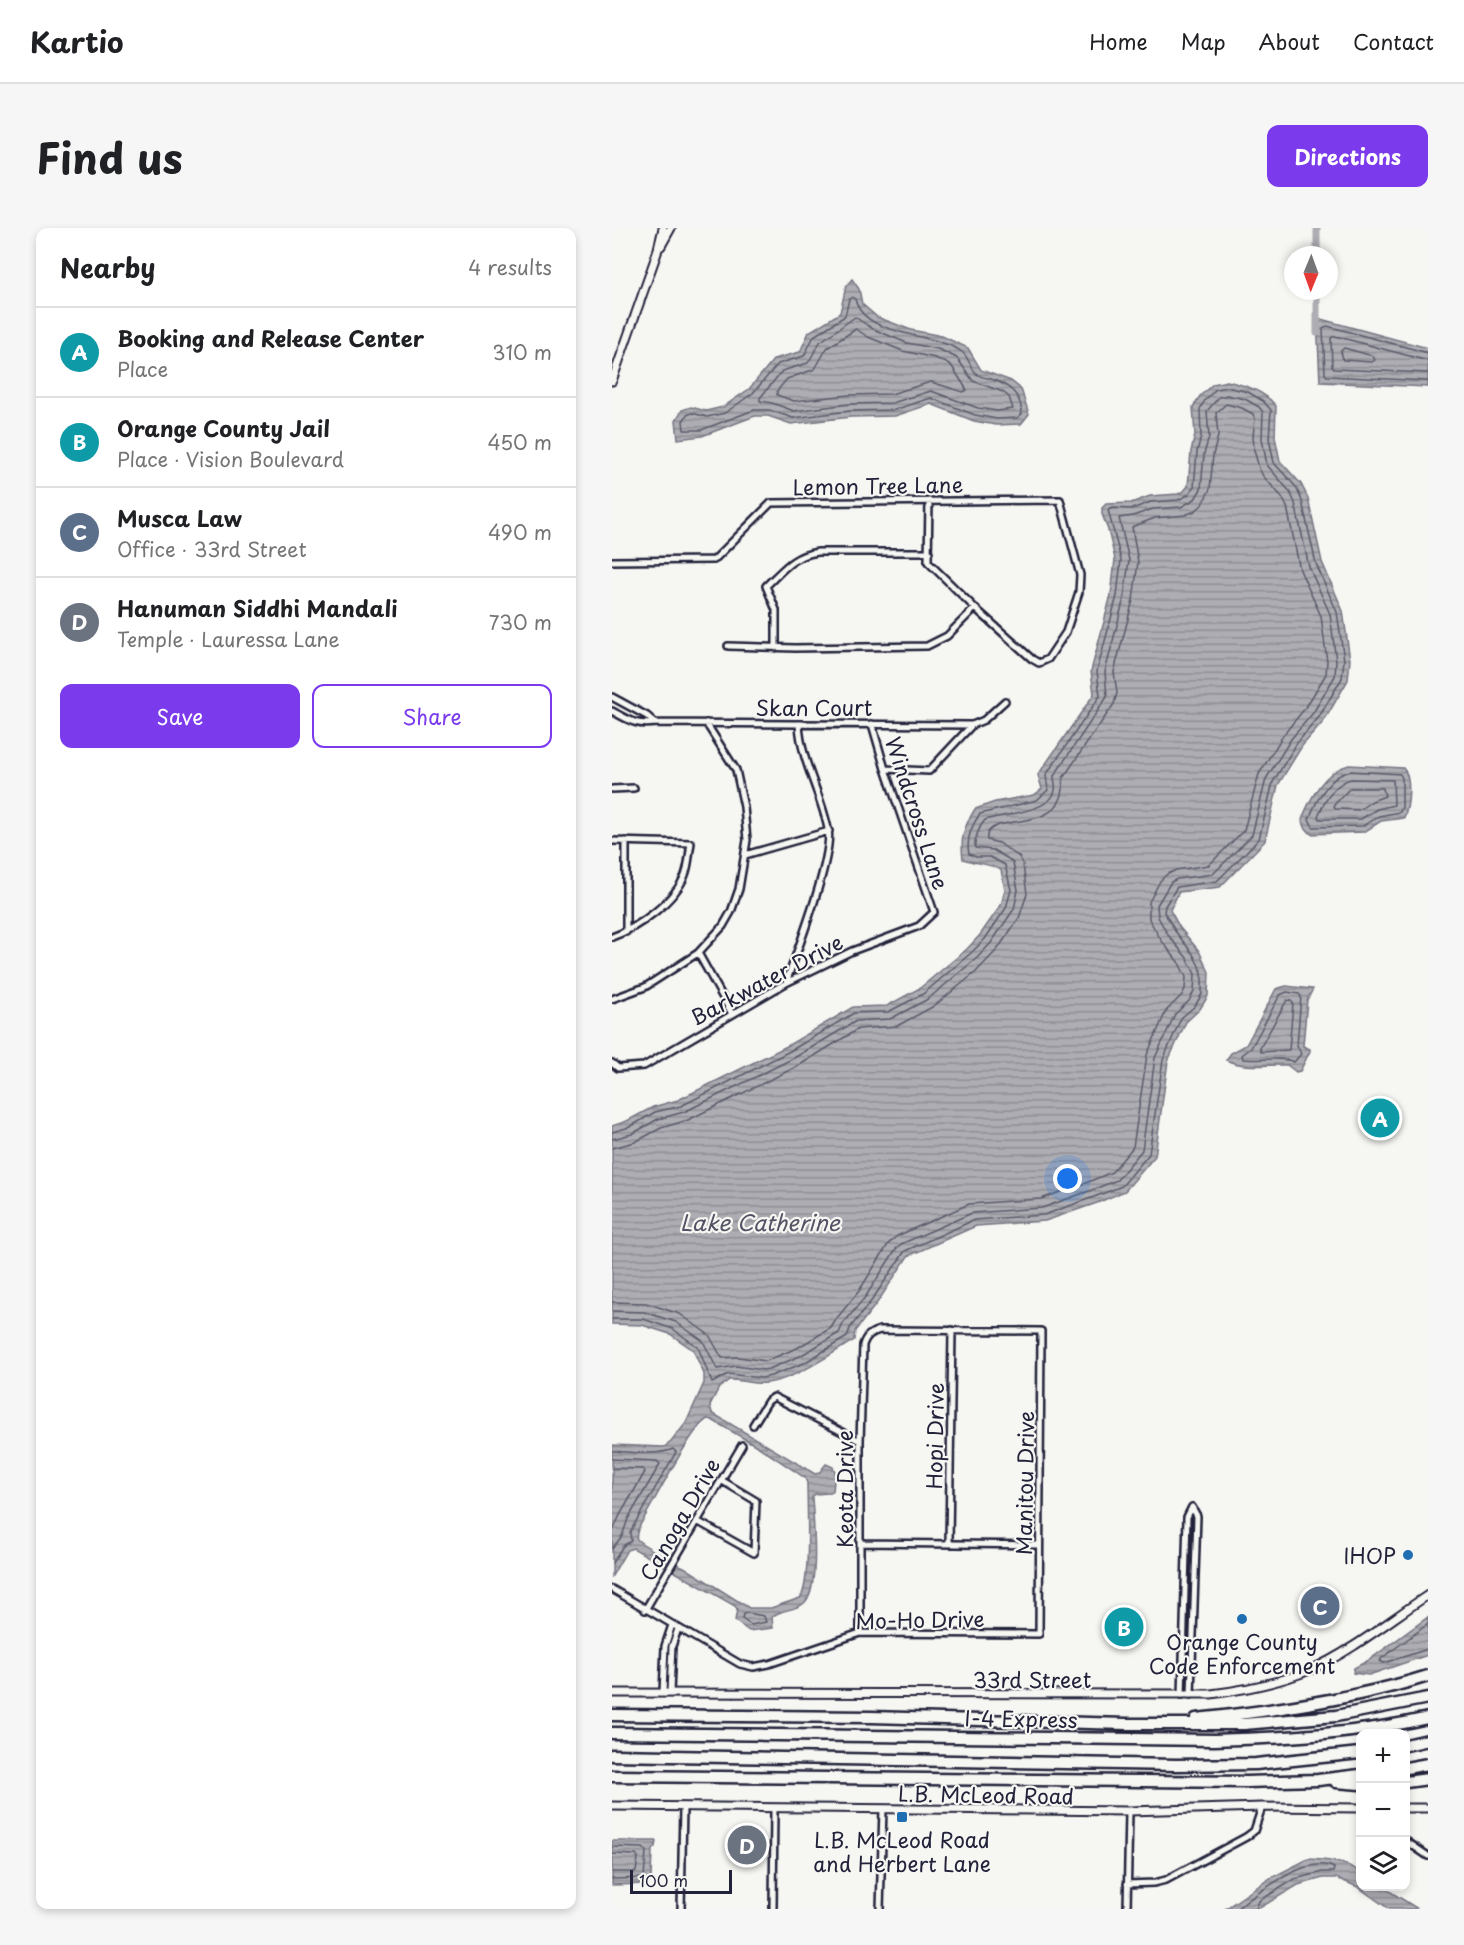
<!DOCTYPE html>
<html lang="en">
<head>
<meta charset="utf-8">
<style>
  :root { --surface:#fff; --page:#f6f6f6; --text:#202124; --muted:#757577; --line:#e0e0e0; --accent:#7c3aed }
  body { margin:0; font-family:"Playpen Sans",sans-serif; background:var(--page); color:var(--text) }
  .controls { position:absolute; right:18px; bottom:18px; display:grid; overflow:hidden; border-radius:12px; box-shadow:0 3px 9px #0003 }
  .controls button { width:54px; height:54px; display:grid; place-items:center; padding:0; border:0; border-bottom:2px solid var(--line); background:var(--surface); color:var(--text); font:30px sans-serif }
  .compass { position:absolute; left:672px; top:18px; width:54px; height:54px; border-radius:50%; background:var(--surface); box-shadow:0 3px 9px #0003; rotate:181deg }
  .scale { position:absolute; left:18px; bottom:15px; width:102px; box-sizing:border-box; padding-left:6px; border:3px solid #22223b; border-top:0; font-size:16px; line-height:21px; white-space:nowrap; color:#22223b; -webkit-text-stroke:4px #f6f6f2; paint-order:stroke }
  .you { position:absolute; left:456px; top:951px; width:21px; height:21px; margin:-15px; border:4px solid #fff; border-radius:50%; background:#1a73e8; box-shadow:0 0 0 9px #1a73e833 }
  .badge { display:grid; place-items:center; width:39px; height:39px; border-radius:50%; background:var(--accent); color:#fff; font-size:20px; font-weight:700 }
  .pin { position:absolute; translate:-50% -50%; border:3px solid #fff; box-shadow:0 2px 6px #0006 }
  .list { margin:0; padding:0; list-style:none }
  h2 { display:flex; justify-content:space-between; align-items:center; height:78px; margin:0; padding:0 24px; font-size:26px }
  h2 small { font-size:20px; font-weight:400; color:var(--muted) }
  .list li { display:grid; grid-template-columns:39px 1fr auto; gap:18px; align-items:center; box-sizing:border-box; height:90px; padding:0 24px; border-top:2px solid var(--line) }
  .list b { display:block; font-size:22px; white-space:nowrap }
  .list p { margin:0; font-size:20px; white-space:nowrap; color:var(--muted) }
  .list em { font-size:20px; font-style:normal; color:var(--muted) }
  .actions { display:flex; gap:12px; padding:18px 24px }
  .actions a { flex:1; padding:14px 0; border:2px solid var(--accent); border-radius:12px; text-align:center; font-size:21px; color:var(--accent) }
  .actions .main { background:var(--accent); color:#fff }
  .icon { flex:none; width:33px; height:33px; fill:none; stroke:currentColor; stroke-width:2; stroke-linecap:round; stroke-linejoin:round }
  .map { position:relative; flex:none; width:816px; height:1681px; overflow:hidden; border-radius:12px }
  header { display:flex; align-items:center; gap:36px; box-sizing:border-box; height:84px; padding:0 30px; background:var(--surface); border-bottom:2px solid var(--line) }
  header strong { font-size:28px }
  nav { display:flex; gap:33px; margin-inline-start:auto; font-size:21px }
  .intro { display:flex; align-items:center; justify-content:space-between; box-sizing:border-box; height:144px; padding:0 36px }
  h1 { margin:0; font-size:42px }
  .button { padding:15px 27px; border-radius:12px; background:var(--accent); color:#fff; font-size:21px; font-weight:700 }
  main { display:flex; gap:36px; padding:0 36px }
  aside { flex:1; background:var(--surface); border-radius:12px; box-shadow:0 3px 9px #0003 }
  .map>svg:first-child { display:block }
  .water { fill:url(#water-rules); stroke:#757583; stroke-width:1.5; fill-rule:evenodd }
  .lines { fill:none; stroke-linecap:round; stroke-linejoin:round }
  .shore { stroke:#5a5a6b; stroke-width:1.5 }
  .canal { stroke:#adadb3; stroke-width:7 }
  .minor-casing { stroke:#22223b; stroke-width:10 }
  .tertiary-casing { stroke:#22223b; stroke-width:11 }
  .motorway-casing { stroke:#22223b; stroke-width:15 }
  .minor { stroke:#f6f6f2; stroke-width:5 }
  .tertiary { stroke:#f6f6f2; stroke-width:7 }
  .motorway { stroke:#f6f6f2; stroke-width:10 }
  .poi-dot { fill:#1f6fb2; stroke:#f6f6f2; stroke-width:2 }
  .labels { text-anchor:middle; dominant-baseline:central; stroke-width:4.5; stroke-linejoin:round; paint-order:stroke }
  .street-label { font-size:21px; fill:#22223b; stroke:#f6f6f2 }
  .poi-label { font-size:21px; fill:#22223b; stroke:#f6f6f2 }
  .water-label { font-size:22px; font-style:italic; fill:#535365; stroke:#f6f6f2 }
</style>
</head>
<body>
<header>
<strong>Kartio</strong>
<nav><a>Home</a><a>Map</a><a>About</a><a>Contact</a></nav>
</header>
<div class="intro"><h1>Find us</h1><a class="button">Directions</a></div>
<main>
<aside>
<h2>Nearby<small>4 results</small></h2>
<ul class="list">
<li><span class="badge" style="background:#0f9aa8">A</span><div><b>Booking and Release Center</b><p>Place</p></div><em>310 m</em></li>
<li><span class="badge" style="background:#0f9aa8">B</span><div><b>Orange County Jail</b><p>Place · Vision Boulevard</p></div><em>450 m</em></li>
<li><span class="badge" style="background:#5c6f8a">C</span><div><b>Musca Law</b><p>Office · 33rd Street</p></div><em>490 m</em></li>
<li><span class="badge" style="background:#6b7280">D</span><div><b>Hanuman Siddhi Mandali</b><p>Temple · Lauressa Lane</p></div><em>730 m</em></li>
</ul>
<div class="actions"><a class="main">Save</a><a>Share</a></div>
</aside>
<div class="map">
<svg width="816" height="1681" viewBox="0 0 816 1681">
  <defs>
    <pattern id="water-rules" width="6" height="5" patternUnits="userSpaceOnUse" patternTransform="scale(1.5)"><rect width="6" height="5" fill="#adadb3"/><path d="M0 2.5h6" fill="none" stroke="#8c8c93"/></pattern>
  </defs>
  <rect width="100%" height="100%" fill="#f6f6f2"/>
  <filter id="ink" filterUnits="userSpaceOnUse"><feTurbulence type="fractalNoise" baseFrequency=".0167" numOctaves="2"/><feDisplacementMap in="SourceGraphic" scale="12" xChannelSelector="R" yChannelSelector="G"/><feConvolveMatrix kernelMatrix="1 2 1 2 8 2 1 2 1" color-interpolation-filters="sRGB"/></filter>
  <g filter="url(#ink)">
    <!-- water -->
    <path class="water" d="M240,51l7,10 3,15 15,13 34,13 31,6 26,12 13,22 30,11 10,8 8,25 -8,10 -25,1 -22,-4 -43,-17 -36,12 -44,1 -60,7 -23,-8h-13l-53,20 -24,3 -2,-19 6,-10 9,-3 15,4 17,-4 26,-18 25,-30 26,-7 9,-20 31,-19 6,-27z
      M705,90l111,30v39l-108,-5z
      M615,153c20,5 36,9 49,25l-1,31 5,24 21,23 7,14 14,64 21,49 7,49 -2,20 -24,41 -22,25 -24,39 -13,56 -45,46 -41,5 -9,18 10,18 19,23 10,21 -1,24 -8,13 -14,13 -18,39 -13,95 -30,35 -28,12 -52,18 -69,5 -68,30 -31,47 -22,28 -1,9c-22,14 -62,41 -88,43 -12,2 -25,-4 -37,-3l-10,8 -9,17 2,8 103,61 4,-1 7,-9 7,3 2,4 -2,20 -4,2 -14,1 -3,3c1,22 9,94 -9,107 -10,7 -22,5 -31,13l1,11 -24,3 -14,-10 2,-12 -2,-3 -102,-58 -6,2 -15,26v-131l52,2 7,-5 15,-19 18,-40v-9l-11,-24 -23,-16 -28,-9 -30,-1v-198l15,-5 26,-14 25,-7 109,-54 66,-39 34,-1 33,-18 47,-39 13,-14 21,-30 4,-15 -4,-20c-13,-7 -24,-6 -38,-11 -3,-21 1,-32 12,-50l20,-7 39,-7 8,-6 -4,-14 56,-81 -3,-23 20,-76 4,-36 -7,-29 -6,-16v-6l4,-4 25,-1 19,-7 28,-2 6,-3 4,-5 3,-35 4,-16 -2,-28 7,-11 13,-12zM95,1191l5,1 45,26 48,32 2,5c0,22 4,101 -7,115l-29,10h-22l-65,-41c-6,-2 -45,-24 -47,-28 -2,-5 1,-9 3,-14 13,-21 50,-95 67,-106z
      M737,537l54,3c9,9 6,38 1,50l-23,3 -17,11 -53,2 -6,-7 -3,-8c9,-22 22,-48 47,-54z
      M674,758l27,3 -6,11 -4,46 7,3v2l-10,20 -4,1 -9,-7c-21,-1 -41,4 -61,-5l5,-7 15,-8 30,-56z
      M816,1389v38l-59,20 -16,-2 1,-5 15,-8z
      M0,1613h44l-1,6 -3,3 -1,29 -3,5 -36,1z
      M696,1631c19,1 37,2 52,13v14l23,1 35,22h-29l-31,-22 -22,-9h-13l-25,7 -40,24h-33l44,-30z"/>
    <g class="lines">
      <!-- shore -->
      <path class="shore" d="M240,69l3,2c9,39 81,33 107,53 7,5 8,17 16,23 3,2 9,3 13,4 18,6 30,15 31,35l-5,4 -20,1 -22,-4 -44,-17 -37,12 -44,1 -57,7 -24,-8h-15l-53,20h-17l-1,-9 4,-6 5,-2 15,4 18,-4 28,-20 25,-29 26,-8 10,-20 31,-20 4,-17z
        M243,89l18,12 34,14 31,6 19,9 16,23 30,11 6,5 4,12 -16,2 -19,-3 -47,-17 -39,12 -42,1 -56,7 -22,-8 -12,-2v-3l22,-27 26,-8 12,-21z
        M244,101l12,8 35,14 32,7 16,7 16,25 -4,2 -32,-10 -40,12 -42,1 -55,6 -17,-6v-4l10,-12 28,-10 12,-21z
        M732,120l29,8 2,4 -3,2 -29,-2 -2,-9z
        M816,125l-101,-27 -4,3 2,45 2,2 101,5
        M816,133l-93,-25 -4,2 1,29 2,2 94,4
        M738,543l50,3 2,4v29l-2,5 -21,4 -16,10 -50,1 -4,-8c7,-18 20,-43 41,-48z
        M739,551l42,1 1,25 -17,4 -16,10h-42l-1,-3c6,-14 17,-33 33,-37z
        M738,560h33l2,8 -13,5 -13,9 -24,-1 -1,-4z
        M675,764l12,2 2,2 -4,49 4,9 -7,8c-11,-6 -36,-1 -51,-3l-1,-4 9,-7 29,-53z
        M675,772l4,1 2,2 -4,47 -28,2 -1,-4z
        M0,904l18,-5 25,-15 26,-6 109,-55 64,-38 34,-1 35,-18 48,-41 14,-14 21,-31 5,-18 -6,-25 -15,-8h-14l-7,-3c-3,-15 2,-28 11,-40l57,-14 11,-10 -2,-15 54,-79 -3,-25 20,-75 4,-36 -13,-50 5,-2 19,1 19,-7 27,-2 10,-5 6,-8 3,-35 4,-16 -1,-27 5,-9 11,-11 11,-2 21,5 15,9 8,9 -2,28 5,25 22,24 6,14 14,63 21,48 7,48 -2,18 -23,39 -22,26 -24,39 -14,57 -42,42 -40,6 -12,19 -1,6 11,19 18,23 9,18v22l-7,12 -14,12 -18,42 -14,94 -27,32 -28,11 -50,18 -70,5 -69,31 -33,49 -22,28 -3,9 -43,26 -33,13 -9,2 -34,-4 -16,9 -14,-36 -25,-18 -30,-10h-31
        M0,911l20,-5 26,-15 26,-7 110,-54 62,-37 34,-2 38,-20 49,-41 14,-15 23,-34 4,-19 -5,-27 -6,-5 -14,-8 -18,-2c-1,-9 4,-21 10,-28 17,-6 67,-8 70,-30 1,-4 -1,-9 -1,-14l53,-79 -2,-25 19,-74 5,-38 -10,-42 14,-2 20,-7 28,-2 14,-8 6,-10 3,-35 5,-17 -2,-26 12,-14 8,-2 18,4 14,8 4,5 -1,27 5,26 23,27 5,11 14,64 21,47 6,47 -1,15 -22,37 -22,26 -25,40 -14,56 -39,39 -36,5 -6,3 -14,23 1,12 10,18 19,23 8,16 -1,17 -5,10 -14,13 -20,44 -13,92 -25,30 -25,10 -50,18 -70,5 -71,31 -5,5 -30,47 -23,28 -4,9 -39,23 -31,13 -6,1 -27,-4 -19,3 -14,-28 -27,-19 -32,-10 -32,-1
        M0,920l23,-6 26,-14 27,-8 110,-54 60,-37 39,-3 37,-20 41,-33 22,-23 22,-32 8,-24 -4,-29 -4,-8 -20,-14 -12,-3c-5,-32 82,0 76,-62l51,-74 3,-11 -3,-21 19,-72 5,-38 -6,-35 23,-9 30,-3 10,-4 7,-6 8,-16 3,-34 5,-19 -2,-23 10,-9 16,4 11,6 2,5 -2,17 1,14 5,18 4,8 19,21 5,10 13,63 21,46 6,45 -1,13 -20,33 -22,27 -25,40 -15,56 -35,35 -33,5 -10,5 -6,6 -11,21v17l12,21 18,23 7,14 -1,12 -3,6 -16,16 -19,44 -14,92 -21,25 -24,10 -47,17 -72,5 -72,32 -8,7 -30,48 -22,27 -6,10 -34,20 -31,13 -28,-4 -16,1 -13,-23 -29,-21 -34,-11 -34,-1
        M0,1223c17,1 46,5 61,-2l3,3 -41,71 -5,9 1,9 -8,5 -11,17
        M0,1231l45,2 3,3 -32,55 -6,17 -10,13
        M0,1240l31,1 2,3 -25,43 -8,18
        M135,1385l17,3 2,6 -15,3 -9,-6 1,-5z
        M816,1396l-46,34 -2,3 4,2 44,-14
        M0,1619l31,1 3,3 -2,27 -32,1
        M0,1626l24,1 2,3 -2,14h-24
        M624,1681c22,-15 71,-56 98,-41l-1,4h-11l-27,7 -36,22 -3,8"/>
      <!-- canal -->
      <path class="canal" d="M705,0v27
        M705,63v42"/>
      <defs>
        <path id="minor" d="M0,333l102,-1 57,-57 289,-3 20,75 -1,17 -13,40 -18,27 -9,4 -7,-4 -57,-51 -47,-46 1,-61
          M116,418l67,2 132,-2 20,-10 28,-28
          M164,420v-38l-10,-24c18,-17 26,-30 52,-34h111
          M0,469l35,19 8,7
          M0,483c17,9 24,15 43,12l317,2 12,-5 21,-19
          M273,541l44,2 43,-46
          M0,561l22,-1
          M0,613l79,2c-2,10 -2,22 -6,32 -10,26 -47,53 -73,62
          M14,613v91
          M133,627l84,-24
          M86,725l34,61
          M174,755c11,-32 48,-127 42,-154 -7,-36 -27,-67 -29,-105
          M0,771l33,-12 53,-34 25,-27 8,-14 8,-23 8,-49 -3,-33 -8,-37 -30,-47
          M0,835l6,5 26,-2 142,-83 66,-32 67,-25 15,-14 -49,-143 -13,-45
          M141,1197l15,-24 6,-4 86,44
          M85,1293l57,32 2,-52 -35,-21
          M248,1315l179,2
          M337,1315l3,-213
          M0,1361l128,75 13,3 16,-3 91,-31 179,1 2,-303 -161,-1c-10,3 -14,6 -17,15l-3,96v192
          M33,1382l97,-165
          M51,1465l2,-47 7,-21
          M58,1465l2,-47 6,-17
          M570,1467l5,-178 5,-10
          M579,1467l6,-179 -5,-9
          M794,1613l22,15
          M515,1656l27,-1 12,-3 80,-43 8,-6 8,-24
          M69,1681l2,-102
          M161,1681l1,-101
          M268,1681l3,-100
          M515,1681l2,-98"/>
        <path id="tertiary" d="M49,18l10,-18
          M0,153l45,-128 6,-25
          M0,1465l599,1c33,-4 67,-11 99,-24 41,-18 80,-50 118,-75
          M0,1578l517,5 133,-4 98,1
          M794,1580h22"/>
        <path id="motorway" d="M0,1487l259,2 255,7h118l92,-8 92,-18
          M584,1491c76,-8 159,-20 232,-43
          M0,1505l603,7c71,-2 143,-6 213,-22
          M794,1517l22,-5
          M0,1527l564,10 80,-1 104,-11
          M794,1540l22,-4
          M0,1548l635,6 71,-2 42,-5
          M724,1554l24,2
          M794,1554l22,-3"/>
      </defs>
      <!-- minor casing -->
      <use href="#minor" class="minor-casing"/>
      <!-- tertiary casing -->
      <use href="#tertiary" class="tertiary-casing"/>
      <!-- motorway casing -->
      <use href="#motorway" class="motorway-casing"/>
      <!-- minor -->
      <use href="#minor" class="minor"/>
      <!-- tertiary -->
      <use href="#tertiary" class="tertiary"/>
      <!-- motorway -->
      <use href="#motorway" class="motorway"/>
    </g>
  </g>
  <!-- markers -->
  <g class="poi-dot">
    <circle cx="796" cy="1327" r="6"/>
    <circle cx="630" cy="1391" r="6"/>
    <rect x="284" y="1583" width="12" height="12" rx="3"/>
  </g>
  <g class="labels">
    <!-- street labels -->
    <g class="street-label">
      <text transform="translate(266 257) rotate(-1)">Lemon Tree Lane</text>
      <text x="202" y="479">Skan Court</text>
      <text transform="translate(306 585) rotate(72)">Windcross Lane</text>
      <text transform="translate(154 751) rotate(-28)">Barkwater Drive</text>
      <text transform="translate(322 1208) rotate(-89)">Hopi Drive</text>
      <text transform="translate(412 1255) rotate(-89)">Manitou Drive</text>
      <text transform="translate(232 1261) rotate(-90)">Keota Drive</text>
      <text transform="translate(67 1291) rotate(-60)">Canoga Drive</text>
      <text transform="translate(308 1391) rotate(-1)">Mo-Ho Drive</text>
      <text x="420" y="1451">33rd Street</text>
      <text transform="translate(409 1490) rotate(1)">I-4 Express</text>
      <text transform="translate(374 1566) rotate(1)">L.B. McLeod Road</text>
    </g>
    <!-- poi labels -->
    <g class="poi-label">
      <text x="784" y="1327" text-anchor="end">IHOP</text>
      <text x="630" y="1413">Orange County<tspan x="630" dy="24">Code Enforcement</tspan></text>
      <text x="290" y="1611">L.B. McLeod Road<tspan x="290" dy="24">and Herbert Lane</tspan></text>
    </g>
    <!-- water labels -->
    <g class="water-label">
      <text x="148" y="993">Lake Catherine</text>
    </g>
  </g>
</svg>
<div class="controls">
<button>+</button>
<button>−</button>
<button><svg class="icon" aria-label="layers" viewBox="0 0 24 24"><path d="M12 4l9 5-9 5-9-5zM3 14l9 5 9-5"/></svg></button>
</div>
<svg class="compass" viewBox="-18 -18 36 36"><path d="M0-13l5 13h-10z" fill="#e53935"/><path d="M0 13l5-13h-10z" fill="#757577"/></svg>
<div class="scale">100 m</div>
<div class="you"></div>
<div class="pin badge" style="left:768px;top:890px;background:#0f9aa8">A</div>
<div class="pin badge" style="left:512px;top:1399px;background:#0f9aa8">B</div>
<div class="pin badge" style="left:708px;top:1378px;background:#5c6f8a">C</div>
<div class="pin badge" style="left:135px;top:1617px;background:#6b7280">D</div>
</div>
</main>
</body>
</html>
